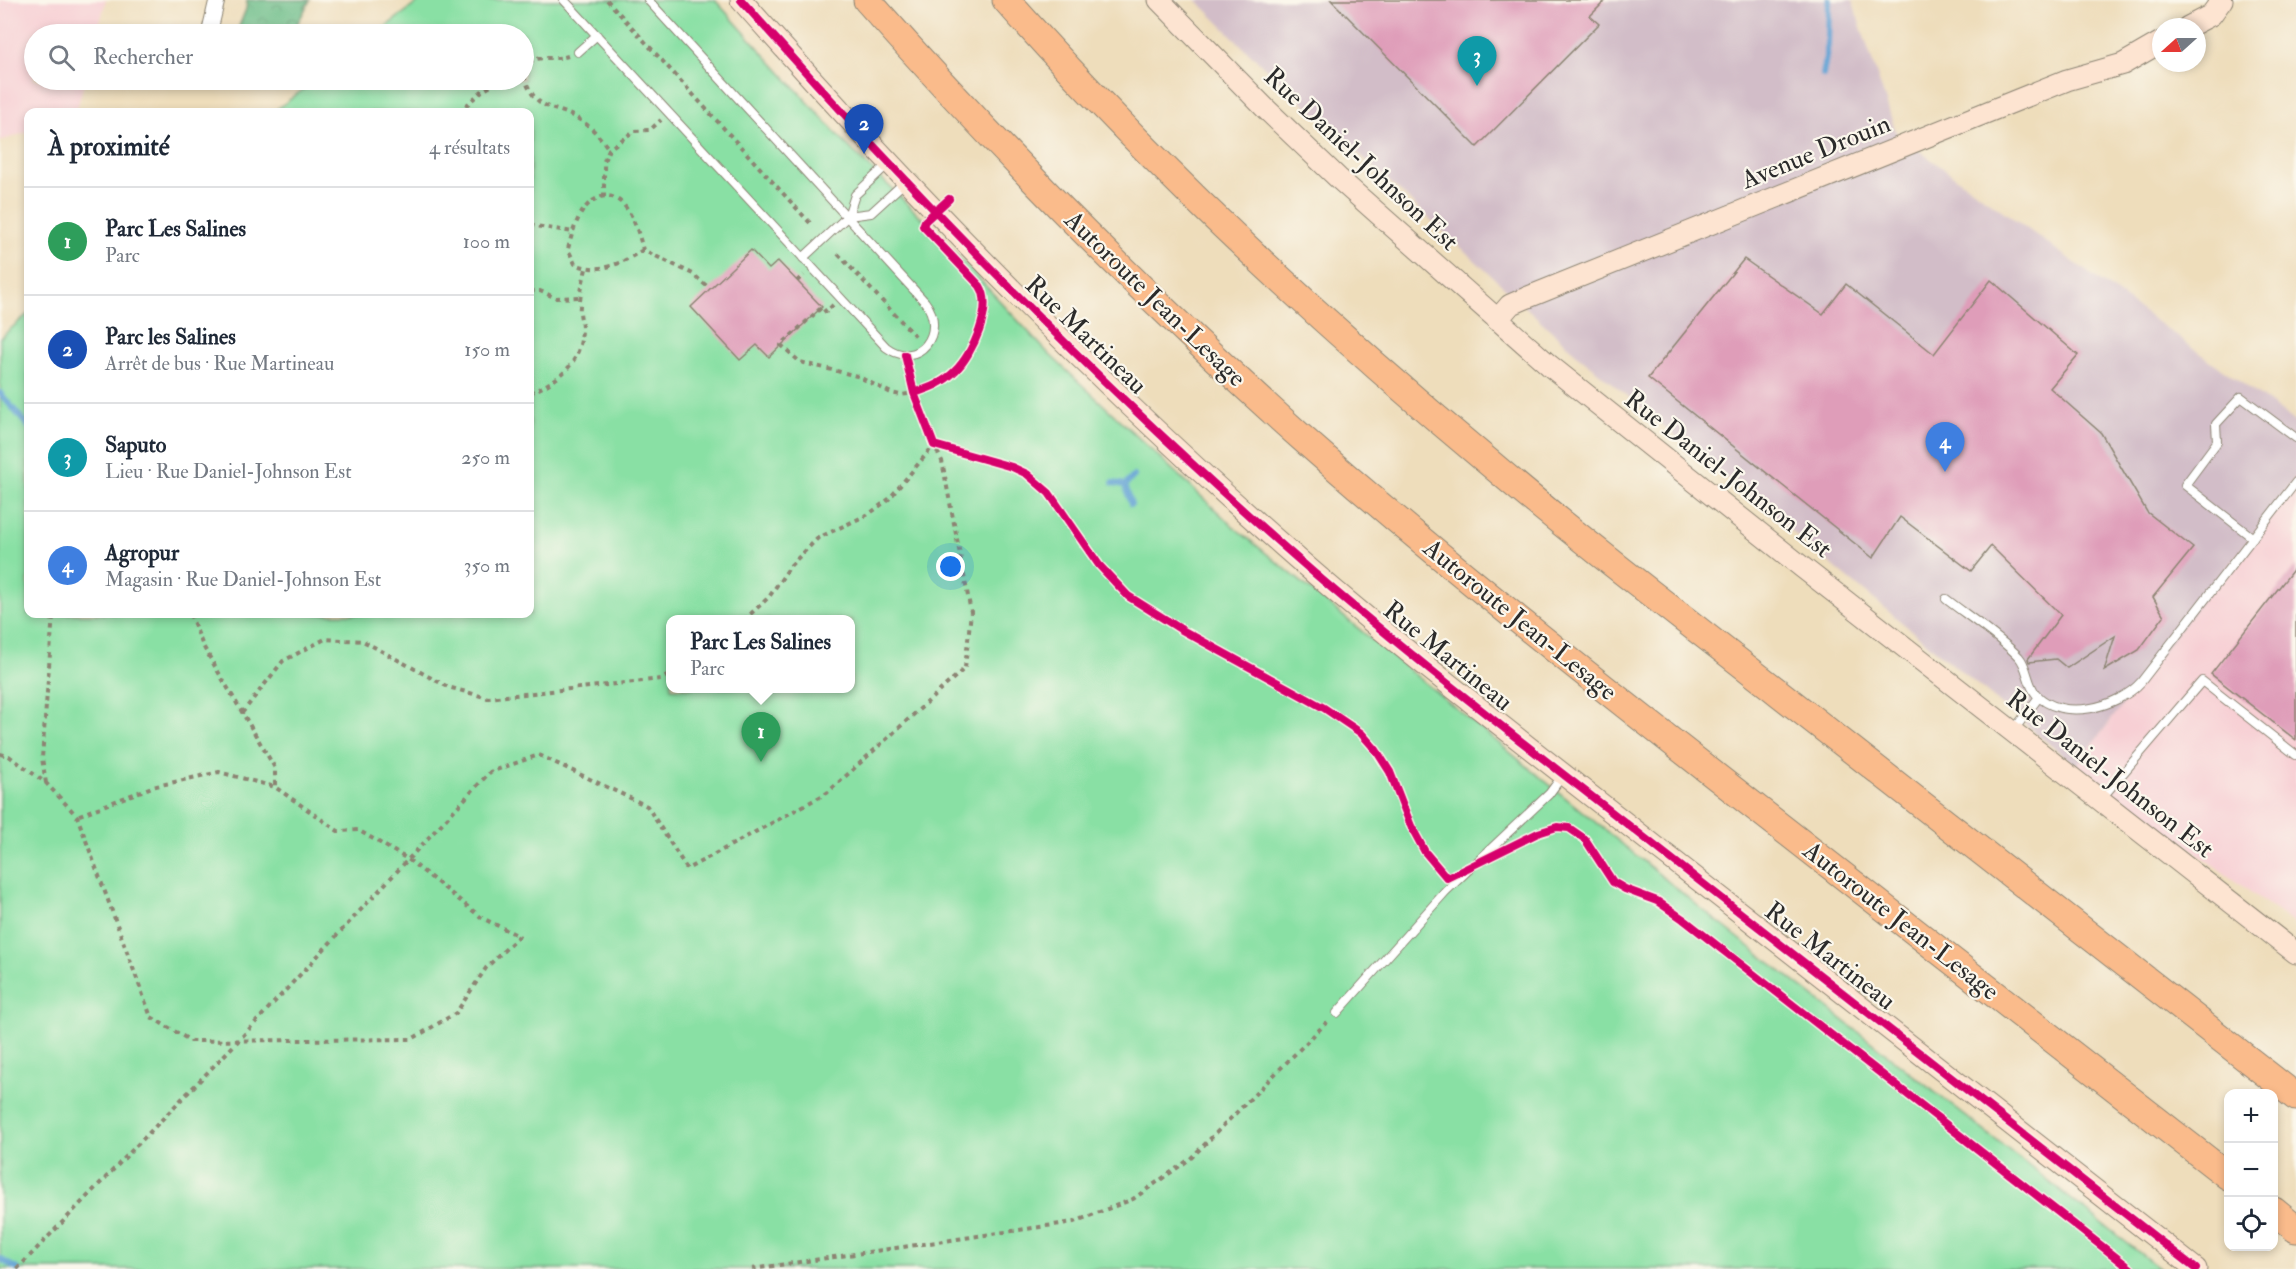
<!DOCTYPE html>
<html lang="fr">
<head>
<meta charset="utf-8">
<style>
  :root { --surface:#fff; --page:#f6f6f7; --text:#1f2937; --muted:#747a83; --line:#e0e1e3; --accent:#1f6fb2 }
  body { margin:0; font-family:"IM FELL Double Pica",serif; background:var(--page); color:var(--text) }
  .controls { position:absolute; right:18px; bottom:18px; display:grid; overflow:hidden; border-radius:12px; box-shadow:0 3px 9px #0003 }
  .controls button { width:54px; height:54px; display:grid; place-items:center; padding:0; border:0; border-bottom:2px solid var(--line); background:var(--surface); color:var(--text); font:30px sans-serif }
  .compass { position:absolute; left:2152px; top:18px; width:54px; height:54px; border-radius:50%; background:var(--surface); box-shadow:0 3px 9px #0003; rotate:249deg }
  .you { position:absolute; left:951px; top:567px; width:21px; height:21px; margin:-15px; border:4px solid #fff; border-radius:50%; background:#1a73e8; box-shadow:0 0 0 9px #1a73e833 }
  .badge { display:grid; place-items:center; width:39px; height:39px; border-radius:50%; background:var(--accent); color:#fff; font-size:20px; font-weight:700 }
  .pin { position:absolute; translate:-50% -50px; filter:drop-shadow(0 2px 3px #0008) }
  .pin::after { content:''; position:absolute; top:32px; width:21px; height:18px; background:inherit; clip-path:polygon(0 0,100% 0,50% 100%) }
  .popup { position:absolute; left:666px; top:615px; width:189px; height:78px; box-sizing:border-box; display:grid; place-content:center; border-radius:12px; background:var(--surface); filter:drop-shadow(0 2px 4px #0005); font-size:20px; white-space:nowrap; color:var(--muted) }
  .popup b { font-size:22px; color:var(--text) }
  .popup::after { content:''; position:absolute; left:50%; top:100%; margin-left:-12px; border:12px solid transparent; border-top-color:var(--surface) }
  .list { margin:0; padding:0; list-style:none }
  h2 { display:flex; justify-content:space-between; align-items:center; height:78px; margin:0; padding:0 24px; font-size:26px }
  h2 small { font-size:20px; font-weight:400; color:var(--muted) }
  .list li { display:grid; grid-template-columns:39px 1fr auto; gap:18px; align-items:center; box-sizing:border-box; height:108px; padding:0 24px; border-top:2px solid var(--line) }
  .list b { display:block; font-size:22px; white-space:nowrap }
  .list p { margin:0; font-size:20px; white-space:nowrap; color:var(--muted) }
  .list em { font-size:20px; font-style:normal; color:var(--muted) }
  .icon { flex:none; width:33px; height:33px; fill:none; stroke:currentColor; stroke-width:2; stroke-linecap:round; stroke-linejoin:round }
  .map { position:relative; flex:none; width:2296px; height:1269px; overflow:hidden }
  .search { position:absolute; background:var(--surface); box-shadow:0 3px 9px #0003; left:24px; top:24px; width:510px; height:66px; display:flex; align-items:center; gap:15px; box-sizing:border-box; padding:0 21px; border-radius:33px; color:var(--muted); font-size:22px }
  .panel { position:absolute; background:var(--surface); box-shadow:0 3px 9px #0003; left:24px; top:108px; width:510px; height:510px; border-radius:12px }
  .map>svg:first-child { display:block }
  .built { fill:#f7cfd4 }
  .industrial { fill:#d2bdc8 }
  .forest { fill:url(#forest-crowns); stroke:#4c745a; stroke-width:1.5 }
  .park { fill:#89e0a4; stroke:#5a8668; stroke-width:1.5; fill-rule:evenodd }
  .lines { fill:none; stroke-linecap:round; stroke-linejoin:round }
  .stream { stroke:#60a2d4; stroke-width:6 }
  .building { fill:#df9db9 }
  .lane-casing { stroke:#8c8473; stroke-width:10 }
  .street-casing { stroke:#8c8473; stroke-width:17 }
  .secondary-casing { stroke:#8c8473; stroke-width:23 }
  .highway-casing { stroke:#8c8473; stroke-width:29 }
  .path { stroke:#8c8473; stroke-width:4; stroke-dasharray:4.5 4.5; stroke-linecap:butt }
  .lane { stroke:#fff; stroke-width:8 }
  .street { stroke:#fff; stroke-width:15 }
  .secondary { stroke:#fde4d1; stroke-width:21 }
  .highway { stroke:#fabb8b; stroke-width:27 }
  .cycleway-casing { stroke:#fbf7ec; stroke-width:11 }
  .cycleway { stroke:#d6006c; stroke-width:8 }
  .labels { text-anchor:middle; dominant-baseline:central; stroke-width:4.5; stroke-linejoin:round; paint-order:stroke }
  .street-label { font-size:26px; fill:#2b2b2b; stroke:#fbf7ec }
</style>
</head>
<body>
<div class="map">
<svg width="2296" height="1269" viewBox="0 0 2296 1269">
  <defs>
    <pattern id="forest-crowns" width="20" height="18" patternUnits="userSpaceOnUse" patternTransform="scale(1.5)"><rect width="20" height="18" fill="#6ebe8a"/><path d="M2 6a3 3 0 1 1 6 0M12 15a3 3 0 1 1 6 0" fill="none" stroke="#5b9b71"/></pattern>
  </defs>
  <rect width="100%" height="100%" fill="#fbf7ec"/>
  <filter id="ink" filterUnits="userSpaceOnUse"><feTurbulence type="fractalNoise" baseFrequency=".0167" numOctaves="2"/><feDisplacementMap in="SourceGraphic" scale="12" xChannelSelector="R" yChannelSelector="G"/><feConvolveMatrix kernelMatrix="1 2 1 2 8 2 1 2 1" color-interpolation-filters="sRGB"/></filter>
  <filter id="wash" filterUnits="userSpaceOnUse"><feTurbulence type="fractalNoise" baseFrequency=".008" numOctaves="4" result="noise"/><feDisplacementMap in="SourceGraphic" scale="24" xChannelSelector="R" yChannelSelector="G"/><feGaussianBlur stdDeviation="1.35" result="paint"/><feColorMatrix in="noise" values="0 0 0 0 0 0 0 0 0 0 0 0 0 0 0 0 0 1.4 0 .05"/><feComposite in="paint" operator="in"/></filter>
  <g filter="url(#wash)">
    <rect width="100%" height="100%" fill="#edb"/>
    <!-- built -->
    <path class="built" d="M0,0h106l-9,34h-63v46h51l-9,32h-48v20l-28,9z
      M2296,477v448l-220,-159z"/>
    <!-- industrial -->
    <path class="industrial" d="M1196,0h656l45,135 399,287v55l-220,289 -496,-409 -335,-308z"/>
    <!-- forest -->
    <path class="forest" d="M247,0h63l-18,34h-56l10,-25z"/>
    <!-- park -->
    <path class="park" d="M421,0h294l131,144 84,82 119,128 185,173 469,383 457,359h-2160v-931l28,-24v300h502v-502h-257l43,-32h208v-46h-148zM671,620h180v68h-180z"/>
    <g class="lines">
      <!-- stream -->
      <path class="stream" d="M1823,75l5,-31 1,-44
        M0,393l28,33
        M1113,483l12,2 6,19
        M1125,485l9,-9
        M0,1259l17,10"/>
    </g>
    <g id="blocks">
      <!-- building -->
      <path class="building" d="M1331,0h275l-16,16 9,8 -122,123z
        M751,250l18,19 9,-8 44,46 -53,50 -12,-12 -17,15 -49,-53z
        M1744,259l79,55 23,-30 88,70 57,-74 87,75 -28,33 51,45 46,79 46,36 -40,49 11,19 -25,34 -35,21 11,-35 -48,32 -11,-9 -27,3 -1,-3 33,-44 -70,-69 -20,25 -71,-54 -27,41 -225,-180z
        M2296,566v174l-85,-66z"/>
    </g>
  </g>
  <g filter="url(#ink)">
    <use href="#blocks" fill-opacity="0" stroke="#8c8473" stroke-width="1.5"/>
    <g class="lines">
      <defs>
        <path id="lane" d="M564,0l322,347c32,24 62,-15 39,-45l-277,-302
          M578,52l19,-17
          M848,216l23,-3 35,-32
          M803,258l45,-42 7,-21 33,-31
          M2253,538l-68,-53 32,-43 -1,-18 25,-27 55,41
          M1946,599c22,17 55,39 73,58 9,10 8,27 17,37 26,29 83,13 105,-12l155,-200
          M2013,731l26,-34
          M2101,799l101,-118 94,74
          M1337,1013l109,-122 103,-97 14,-19"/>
        <path id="street" d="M209,34l8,-34"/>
        <path id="secondary" d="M741,0c170,192 348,375 541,545 121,107 251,205 378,305 179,140 358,279 536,419
          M1159,0l106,108 73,70 211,187 253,202 494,386
          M2188,27l23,-12 11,-15
          M1497,320l13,-15 16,-7 541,-218 56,-16 38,-22"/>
        <path id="highway" d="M867,0c136,154 281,300 434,437 145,128 297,247 449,366 160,124 319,249 478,373
          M1006,0c149,168 314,322 486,465 93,79 191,153 287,228 172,135 345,269 517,404
          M2274,1211l22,18"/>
      </defs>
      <!-- lane casing -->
      <use href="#lane" class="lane-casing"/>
      <!-- street casing -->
      <use href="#street" class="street-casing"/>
      <!-- secondary casing -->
      <use href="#secondary" class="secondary-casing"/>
      <!-- highway casing -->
      <use href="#highway" class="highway-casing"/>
      <!-- path -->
      <path class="path" d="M607,0l203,223
        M524,70c10,-19 26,-8 44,-14
        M524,76c13,40 32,27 59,46 11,7 18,17 26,27
        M459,112l23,-21 20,-11
        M604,197v-36l5,-12 25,-18 16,-1 11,-10
        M530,225l43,7
        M643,250c-22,13 -42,25 -68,14l-7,-15c5,-20 14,-52 39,-53 5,0 12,4 16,8 11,13 16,30 20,46l50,24 17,15
        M838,254l78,83
        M797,281l7,-6
        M530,291h10l16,7 25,-1
        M833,305l-7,7 -4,-5 -41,38 19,17 57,14 34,17 10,2 13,-2
        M530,393c29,-13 51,-28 52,-64 0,-8 -3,-16 -2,-23 0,-13 3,-25 6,-37
        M190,614l13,32 72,122v19
        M242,713l41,-52 42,-22 38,2 85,46 40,11 173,-19 10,-5
        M0,754l9,2 37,27 31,33 74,201 40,24 221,-2 44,-26 30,-45 33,-32 -37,-18 -73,-58 -51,-30 -20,1 -63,-44 -56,-15 -67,15 -75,29
        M46,783l-4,-25 11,-144
        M17,1269l221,-228 252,-269 49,-17 108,51 40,63 140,-76 138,-125 6,-56 -29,-151 -8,-16 -45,54 -20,15 -51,24 -27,27 -22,32 -25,23
        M752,1269l322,-47 59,-23 57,-40 138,-138"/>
      <!-- lane -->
      <use href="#lane" class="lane"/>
      <!-- street -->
      <use href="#street" class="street"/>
      <!-- secondary -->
      <use href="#secondary" class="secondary"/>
      <!-- highway -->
      <use href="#highway" class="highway"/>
      <defs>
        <path id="cycleway" d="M741,0c170,192 348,375 541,545 121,107 251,205 378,305 179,140 358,279 536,419
          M905,355l9,38 20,52 78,22 15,7 22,19 50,72 29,31 54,34 142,78 37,25 15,17 14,22 21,54 14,26 22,26 91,-45 19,-6 12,1 16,11 28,43 12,7 32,12 26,18 448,350
          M914,393c16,-5 29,-10 41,-22 17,-16 39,-63 25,-85l-57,-60 2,-5 24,-22"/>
      </defs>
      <!-- cycleway casing -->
      <use href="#cycleway" class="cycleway-casing"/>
      <!-- cycleway -->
      <use href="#cycleway" class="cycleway"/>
    </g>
  </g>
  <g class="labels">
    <!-- street labels -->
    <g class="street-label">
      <text transform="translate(1816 152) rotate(-22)">Avenue Drouin</text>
      <text transform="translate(1361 159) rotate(43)">Rue Daniel-Johnson Est</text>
      <text transform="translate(1155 299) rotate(44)">Autoroute Jean-Lesage</text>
      <text transform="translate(1086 335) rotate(44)">Rue Martineau</text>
      <text transform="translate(1728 474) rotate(38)">Rue Daniel-Johnson Est</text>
      <text transform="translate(1520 620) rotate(39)">Autoroute Jean-Lesage</text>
      <text transform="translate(1448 656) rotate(39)">Rue Martineau</text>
      <text transform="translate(2110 774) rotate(38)">Rue Daniel-Johnson Est</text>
      <text transform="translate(1901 921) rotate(38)">Autoroute Jean-Lesage</text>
      <text transform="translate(1830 956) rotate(38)">Rue Martineau</text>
    </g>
  </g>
</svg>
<div class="controls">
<button>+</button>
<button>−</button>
<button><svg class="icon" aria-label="locate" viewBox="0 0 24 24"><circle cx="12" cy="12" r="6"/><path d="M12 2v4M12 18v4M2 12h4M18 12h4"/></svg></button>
</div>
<svg class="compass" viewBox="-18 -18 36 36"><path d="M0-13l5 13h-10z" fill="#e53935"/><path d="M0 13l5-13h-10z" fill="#747a83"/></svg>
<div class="you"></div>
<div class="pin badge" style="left:761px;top:762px;background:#2e9e5b">1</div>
<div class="popup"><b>Parc Les Salines</b>Parc</div>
<div class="pin badge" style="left:864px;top:154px;background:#1a4fb4">2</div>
<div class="pin badge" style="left:1477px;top:86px;background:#0f9aa8">3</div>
<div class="pin badge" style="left:1945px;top:472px;background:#3f7fe0">4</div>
<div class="search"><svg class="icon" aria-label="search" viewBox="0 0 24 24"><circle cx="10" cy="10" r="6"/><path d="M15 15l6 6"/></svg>Rechercher</div>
<section class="panel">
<h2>À proximité<small>4 résultats</small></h2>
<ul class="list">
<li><span class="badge" style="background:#2e9e5b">1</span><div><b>Parc Les Salines</b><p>Parc</p></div><em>100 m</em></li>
<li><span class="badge" style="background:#1a4fb4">2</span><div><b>Parc les Salines</b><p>Arrêt de bus · Rue Martineau</p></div><em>150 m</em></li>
<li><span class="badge" style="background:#0f9aa8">3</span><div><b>Saputo</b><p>Lieu · Rue Daniel-Johnson Est</p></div><em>250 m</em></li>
<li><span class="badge" style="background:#3f7fe0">4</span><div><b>Agropur</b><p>Magasin · Rue Daniel-Johnson Est</p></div><em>350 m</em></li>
</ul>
</section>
</div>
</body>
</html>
